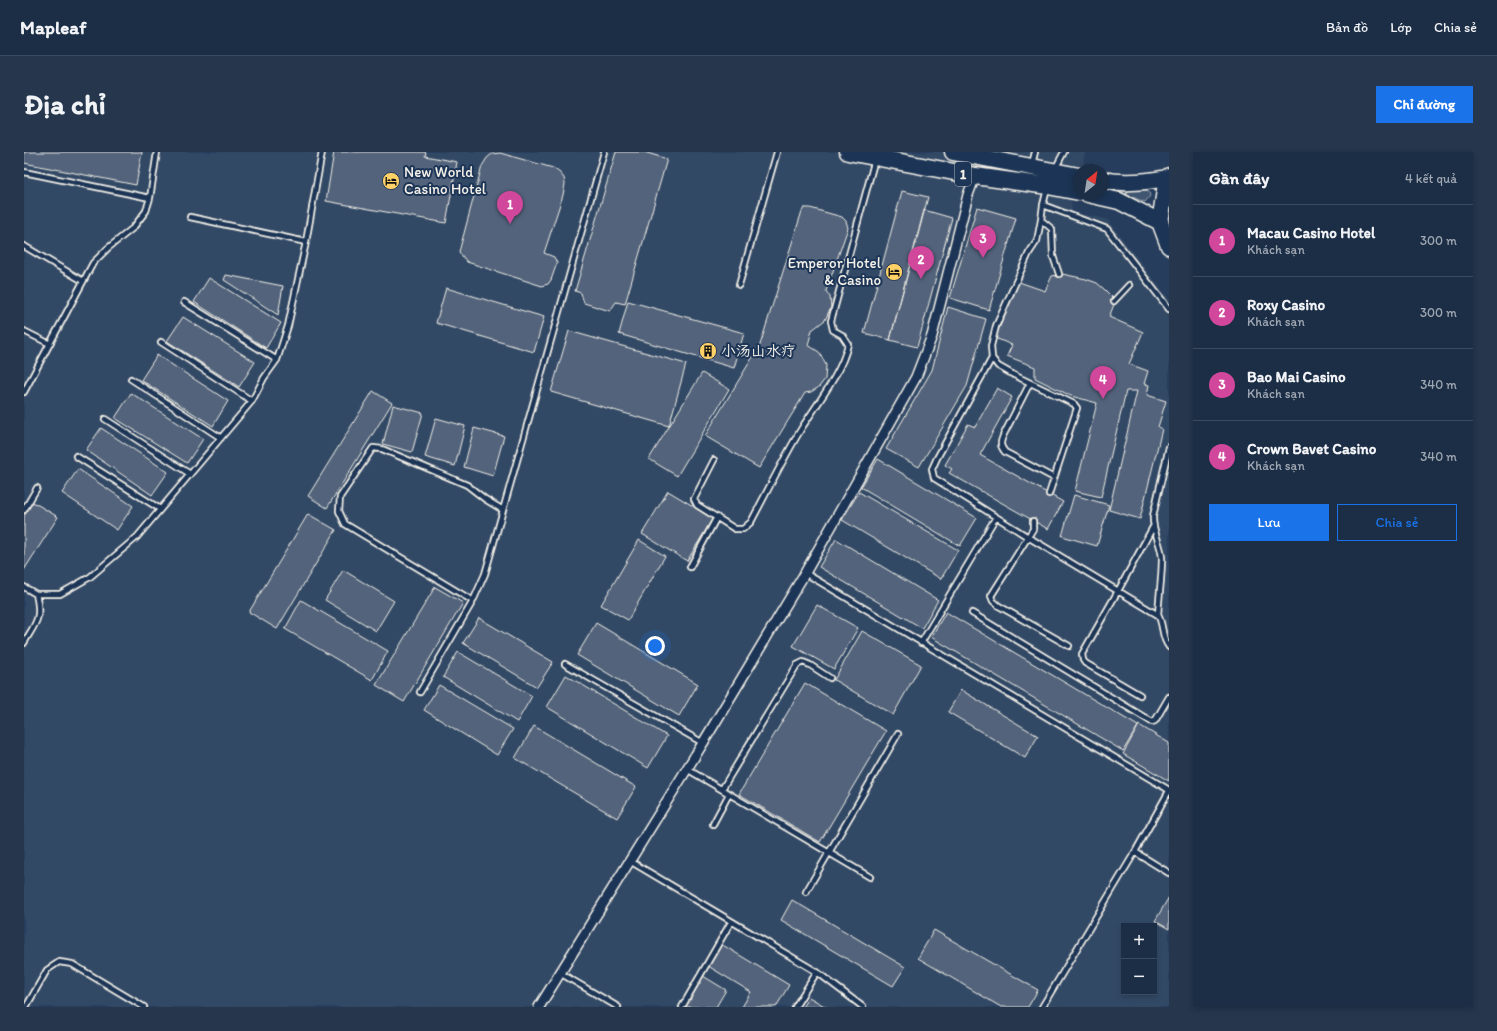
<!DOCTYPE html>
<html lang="vi">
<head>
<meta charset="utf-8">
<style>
  :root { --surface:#1c2e46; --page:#25364d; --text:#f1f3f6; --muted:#a0a8b3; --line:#3a4a5f; --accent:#1a73e8 }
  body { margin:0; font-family:Itim,"LXGW WenKai TC",sans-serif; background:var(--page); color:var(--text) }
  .controls { position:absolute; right:12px; bottom:12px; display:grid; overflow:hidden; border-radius:0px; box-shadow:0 2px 6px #0003 }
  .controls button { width:36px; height:36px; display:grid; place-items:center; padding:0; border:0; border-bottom:1px solid var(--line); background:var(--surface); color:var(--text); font:20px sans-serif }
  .compass { position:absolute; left:1049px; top:12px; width:36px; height:36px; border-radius:50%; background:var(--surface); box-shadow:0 2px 6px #0003; rotate:30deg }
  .you { position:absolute; left:631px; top:494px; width:14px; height:14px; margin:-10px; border:3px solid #fff; border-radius:50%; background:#1a73e8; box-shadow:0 0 0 6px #1a73e833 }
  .badge { display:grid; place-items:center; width:26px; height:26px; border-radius:50%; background:var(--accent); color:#fff; font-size:13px; font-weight:700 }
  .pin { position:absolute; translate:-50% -33px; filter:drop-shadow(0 1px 2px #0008) }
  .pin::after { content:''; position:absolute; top:21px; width:14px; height:12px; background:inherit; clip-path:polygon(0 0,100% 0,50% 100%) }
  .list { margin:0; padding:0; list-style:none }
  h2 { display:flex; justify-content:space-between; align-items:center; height:52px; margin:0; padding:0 16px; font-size:17px }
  h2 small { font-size:13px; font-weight:400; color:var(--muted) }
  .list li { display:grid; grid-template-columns:26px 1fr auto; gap:12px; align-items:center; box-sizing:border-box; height:72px; padding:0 16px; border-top:1px solid var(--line) }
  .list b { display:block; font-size:15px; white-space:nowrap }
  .list p { margin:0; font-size:13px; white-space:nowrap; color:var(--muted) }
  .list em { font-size:13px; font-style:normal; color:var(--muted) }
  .actions { display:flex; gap:8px; padding:12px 16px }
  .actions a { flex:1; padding:9px 0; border:1px solid var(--accent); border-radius:0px; text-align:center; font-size:14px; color:var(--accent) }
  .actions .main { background:var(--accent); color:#fff }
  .map { position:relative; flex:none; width:1145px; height:855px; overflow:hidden; border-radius:0px }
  header { display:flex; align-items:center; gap:24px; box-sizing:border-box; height:56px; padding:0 20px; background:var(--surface); border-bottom:1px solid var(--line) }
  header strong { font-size:19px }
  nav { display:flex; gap:22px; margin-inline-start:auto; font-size:14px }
  .intro { display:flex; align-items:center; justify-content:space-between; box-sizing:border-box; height:96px; padding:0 24px }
  h1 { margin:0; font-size:28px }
  .button { padding:10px 18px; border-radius:0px; background:var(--accent); color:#fff; font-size:14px; font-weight:700 }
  main { display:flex; gap:24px; padding:0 24px }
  aside { flex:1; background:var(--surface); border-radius:0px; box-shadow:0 2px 6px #0003 }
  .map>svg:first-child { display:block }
  .built { fill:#334966; fill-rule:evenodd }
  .green { fill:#40546f; stroke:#9aa2ac }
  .building { fill:#52647b; stroke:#f4f1e8 }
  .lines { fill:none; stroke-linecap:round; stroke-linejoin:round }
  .service-casing { stroke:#f4f1e8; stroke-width:8 }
  .minor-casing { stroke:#f4f1e8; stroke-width:12 }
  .trunk-casing { stroke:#f4f1e8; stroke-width:19 }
  .service { stroke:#1d3557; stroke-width:4.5 }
  .minor { stroke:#1d3557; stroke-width:9 }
  .trunk { stroke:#1d3557; stroke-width:16 }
  .labels { text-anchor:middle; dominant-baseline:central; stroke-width:4; stroke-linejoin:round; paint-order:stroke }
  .shield { fill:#1d3557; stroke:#b4b9bc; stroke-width:1 }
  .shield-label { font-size:14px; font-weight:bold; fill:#f4f1e8 }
  .poi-label { font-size:15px; fill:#f4f1e8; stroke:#1d3557; text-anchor:start }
</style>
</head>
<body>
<header>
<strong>Mapleaf</strong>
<nav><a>Bản đồ</a><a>Lớp</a><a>Chia sẻ</a></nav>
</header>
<div class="intro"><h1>Địa chỉ</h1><a class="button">Chỉ đường</a></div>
<main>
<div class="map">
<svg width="1145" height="855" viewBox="0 0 1145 855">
  <rect width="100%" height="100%" fill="#263d5d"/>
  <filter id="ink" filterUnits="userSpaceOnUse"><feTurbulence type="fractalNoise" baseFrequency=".025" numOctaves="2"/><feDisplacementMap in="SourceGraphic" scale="8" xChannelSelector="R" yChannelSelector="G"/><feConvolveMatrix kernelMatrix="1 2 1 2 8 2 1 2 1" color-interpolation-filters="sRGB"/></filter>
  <g filter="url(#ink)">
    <!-- built -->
    <path class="built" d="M0,0h1061l-2,16 -12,33 1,11 35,7 62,80v708h-1145zM1100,774h30v66h-30z"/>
    <!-- green -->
    <path class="green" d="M1120,37l5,3 1,4 -5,6 -18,-7v-4z"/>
    <!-- building -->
    <path class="building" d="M0,0h118l-6,33 -112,-22z
      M310,0h92l-1,4 32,6 -11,61 -120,-22z
      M592,0h28l23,7 -42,145 -9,-2 -6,9 -26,-8 -3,-10 -6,-2z
      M476,1l53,15 7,5 4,5 1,6 -2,11 -19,58 10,4 3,6 -6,17 -3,4 -6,2 -75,-24 -8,-10 23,-86 5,-8 5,-4z
      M1094,35l10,2 -2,7 -9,-2z
      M878,39l26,6 -38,143 -26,-7z
      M953,55l39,11 -27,92 -39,-12z
      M780,56h6l32,9 4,4 2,7 -22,63 4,6 1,10 -6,13 -13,10 -4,15 11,7 7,13 -1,14 -6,8 -8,5 -6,1 -46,75 -54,-32 55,-91 42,-134z
      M900,58l28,8 -35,129 -27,-7z
      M1038,122l24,5 11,4 7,6 8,8 3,5 -6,15 34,15 -14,32 19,7 -4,13 5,1 -2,10 19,6 -8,26 4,2 -22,90 -31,-9 28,-119h-11l-25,106 -26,-6 22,-88 -26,-7 -36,-18v-11l-28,-11 5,-11 -17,-7 24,-56 26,9 7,-15z
      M202,123l57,11 -5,29 -54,-35z
      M185,126l72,45 -15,25 -72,-46z
      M422,136l98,29 -10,35 -98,-29z
      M604,149l116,32 -10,35 -115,-34z
      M924,155l38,12 -19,67 -48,81 -33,-18 46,-79z
      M159,165l72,45 -16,25 -72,-46z
      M545,179l117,33 -17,62 -118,-34z
      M133,203l71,46 -15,25 -72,-46z
      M678,221l27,16 -52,87 -28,-17z
      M973,236l15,9 -32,58 83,47 -15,27 -99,-56 3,-4 -7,-4 23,-41 7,3z
      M349,239l19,12 -65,105 -19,-12z
      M107,241l72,46 -16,24 -72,-45z
      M369,253l30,8 -11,39 -29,-8z
      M412,266l29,8 -10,40 -30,-9z
      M77,276l67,44 -16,23 -66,-45z
      M450,276l30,8 -11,40 -29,-9z
      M854,307l99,59 -17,28 -99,-59z
      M54,317l55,37 -16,24 -55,-37z
      M644,339l45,27 -26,43 -45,-27z
      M835,340l99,58 -17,29 -99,-59z
      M1050,343l35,10 -12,41 -35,-10z
      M9,350l25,15 -34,53v-54z
      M284,362l28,16 -59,99 -28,-17z
      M812,387l102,61 -16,28 -103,-61z
      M615,388l26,16 -37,64 -27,-15z
      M319,418l51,31 -18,30 -51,-31z
      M411,435l28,16 -59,99 -28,-17z
      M277,448l87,51 -16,29 -87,-51z
      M793,453l41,23 -24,41 -41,-23z
      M922,460l192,114 -15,25 -192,-114z
      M455,466l74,44 -16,25 -74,-44z
      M572,471l102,61 -19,32 -102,-61z
      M838,479l59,34 -28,50 -59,-35z
      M434,500l74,44 -15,26 -74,-45z
      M542,523l101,61 -19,32 -101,-61z
      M781,531l81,48 -66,111 -81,-48z
      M415,533l74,44 -16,26 -73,-45z
      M937,538l77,46 -13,22 -77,-46z
      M1115,573l30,18v38l-46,-27z
      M510,574l102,61 -19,31 -102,-60z
      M1145,745v32l-14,-8z
      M768,748l113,67 -12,19 -112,-66z
      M910,778l104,60 -10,17h-27l-83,-49z
      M697,792l68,41 -13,22h-34l9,-15 -43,-26z
      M679,824l23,14 -10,17h-32z
      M785,845l17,10h-24z"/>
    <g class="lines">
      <defs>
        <path id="service" d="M1008,12l3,-12
          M1031,17l9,-17
          M0,20l126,26
          M1023,37l-4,16 -2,15 11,9 1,27 6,18
          M1019,53l64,24 62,80
          M166,65l116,25
          M1017,68l-4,21 -8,12 -33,73 -5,20 1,12 6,8 16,9 60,29 3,4 -28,86
          M0,94l59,35
          M715,133l38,-133
          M1090,149l15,-16
          M160,150l93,58
          M0,179l26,13
          M137,190l91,59
          M968,206l-55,100 -5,11 2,9 94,59 5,-8v-8
          M107,227l90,59
          M1006,231l-27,53c-3,7 -3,10 2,16l49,26
          M0,240l69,-129 15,-15 25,-20 13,-17 4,-13 7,-46
          M81,267l85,55
          M52,304l84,53
          M690,308l-20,39 3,6 38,24h8l8,-7c17,-32 33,-65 52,-96 16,-25 39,-54 45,-82l-6,-9 -9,-5 -2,-9 44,-162
          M0,358l13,-22
          M666,415l27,-50
          M781,421l364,217
          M0,435l12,7h24l30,-17 47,-40 115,-136 12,-23 13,-18 11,-34 18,-84 16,-90
          M449,449l-128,-77 -6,-13 1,-14 33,-49 9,1 85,36 18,14 18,11
          M948,461l180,109 3,-1 14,-24
          M1134,463c1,-19 4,-38 4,-57 -1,-16 -10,-26 -9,-42l16,-69
          M0,491c12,-21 18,-24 12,-49
          M897,491l75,-126
          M1045,494l-70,-40 -6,-5 -2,-5 37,-59 130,78c6,10 3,23 11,32
          M541,512l138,79
          M396,540l53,-91 12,-27 119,-422
          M1116,543l-55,-32 -2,-3 -1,-6 36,-63 35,-64
          M663,617l183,108
          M698,637l75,-124 6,-3 7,3 20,13
          M689,672l16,-30
          M1111,700l34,21
          M606,709l187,111 46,35
          M782,740l92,-158
          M536,821l58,34
          M2,855l21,-37 12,-8 13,2 72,43
          M658,855l49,-85
          M771,855l22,-35
          M1018,855l93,-155 34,-61"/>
        <path id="minor" d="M515,855l164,-264 102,-170 111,-196 16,-41 36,-141 7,-19"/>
        <path id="trunk" d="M824,0l127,24 73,10 31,6
          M929,0l126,24
          M1145,24l-2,2 -7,44 9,24
          M1079,28c21,4 43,2 64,-2
          M1064,42l31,7 41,21"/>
      </defs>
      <!-- service casing -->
      <use href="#service" class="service-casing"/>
      <!-- minor casing -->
      <use href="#minor" class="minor-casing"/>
      <!-- trunk casing -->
      <use href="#trunk" class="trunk-casing"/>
      <!-- service -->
      <use href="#service" class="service"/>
      <!-- minor -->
      <use href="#minor" class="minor"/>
      <!-- trunk -->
      <use href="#trunk" class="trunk"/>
    </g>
  </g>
  <!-- icons -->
  <defs>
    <symbol id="hotel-disc" viewBox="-11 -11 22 22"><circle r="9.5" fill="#ffd166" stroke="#1d3557"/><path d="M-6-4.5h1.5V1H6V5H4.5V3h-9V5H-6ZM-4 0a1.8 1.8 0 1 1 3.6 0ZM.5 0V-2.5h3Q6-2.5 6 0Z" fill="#111"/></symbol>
    <symbol id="building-disc" viewBox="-11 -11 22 22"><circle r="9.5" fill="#ffd166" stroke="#1d3557"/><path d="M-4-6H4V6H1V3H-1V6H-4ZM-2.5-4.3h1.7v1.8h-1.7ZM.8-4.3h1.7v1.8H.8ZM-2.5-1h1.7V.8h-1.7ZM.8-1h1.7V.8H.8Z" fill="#111"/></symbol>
  </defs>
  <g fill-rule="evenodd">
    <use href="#hotel-disc" x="357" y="19" width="20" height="20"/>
    <use href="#hotel-disc" x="860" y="110" width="20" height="20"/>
    <use href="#building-disc" x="674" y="189" width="20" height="20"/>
  </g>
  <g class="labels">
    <!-- shield labels -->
    <rect class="shield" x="931" y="10" width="16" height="24" rx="3"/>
    <g class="shield-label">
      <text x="939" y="22">1</text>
    </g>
    <!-- poi labels -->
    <g class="poi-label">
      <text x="380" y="20">New World<tspan x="380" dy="17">Casino Hotel</tspan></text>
      <text x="857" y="111" text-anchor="end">Emperor Hotel<tspan x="857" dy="17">&amp; Casino</tspan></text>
      <text x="697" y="199">小汤山水疗</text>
    </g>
  </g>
</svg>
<div class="controls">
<button>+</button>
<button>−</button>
</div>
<svg class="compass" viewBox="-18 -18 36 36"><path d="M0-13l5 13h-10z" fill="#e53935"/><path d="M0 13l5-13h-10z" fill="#a0a8b3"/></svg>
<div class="you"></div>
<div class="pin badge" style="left:486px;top:72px;background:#d1479c">1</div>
<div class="pin badge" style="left:897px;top:127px;background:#d1479c">2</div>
<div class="pin badge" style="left:959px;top:106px;background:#d1479c">3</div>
<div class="pin badge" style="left:1079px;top:247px;background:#d1479c">4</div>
</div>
<aside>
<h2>Gần đây<small>4 kết quả</small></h2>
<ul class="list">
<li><span class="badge" style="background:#d1479c">1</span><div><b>Macau Casino Hotel</b><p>Khách sạn</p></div><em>300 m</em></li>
<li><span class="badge" style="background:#d1479c">2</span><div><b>Roxy Casino</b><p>Khách sạn</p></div><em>300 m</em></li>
<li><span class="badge" style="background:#d1479c">3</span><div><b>Bao Mai Casino</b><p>Khách sạn</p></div><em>340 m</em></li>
<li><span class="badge" style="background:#d1479c">4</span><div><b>Crown Bavet Casino</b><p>Khách sạn</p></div><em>340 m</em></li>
</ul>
<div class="actions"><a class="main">Lưu</a><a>Chia sẻ</a></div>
</aside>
</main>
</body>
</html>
